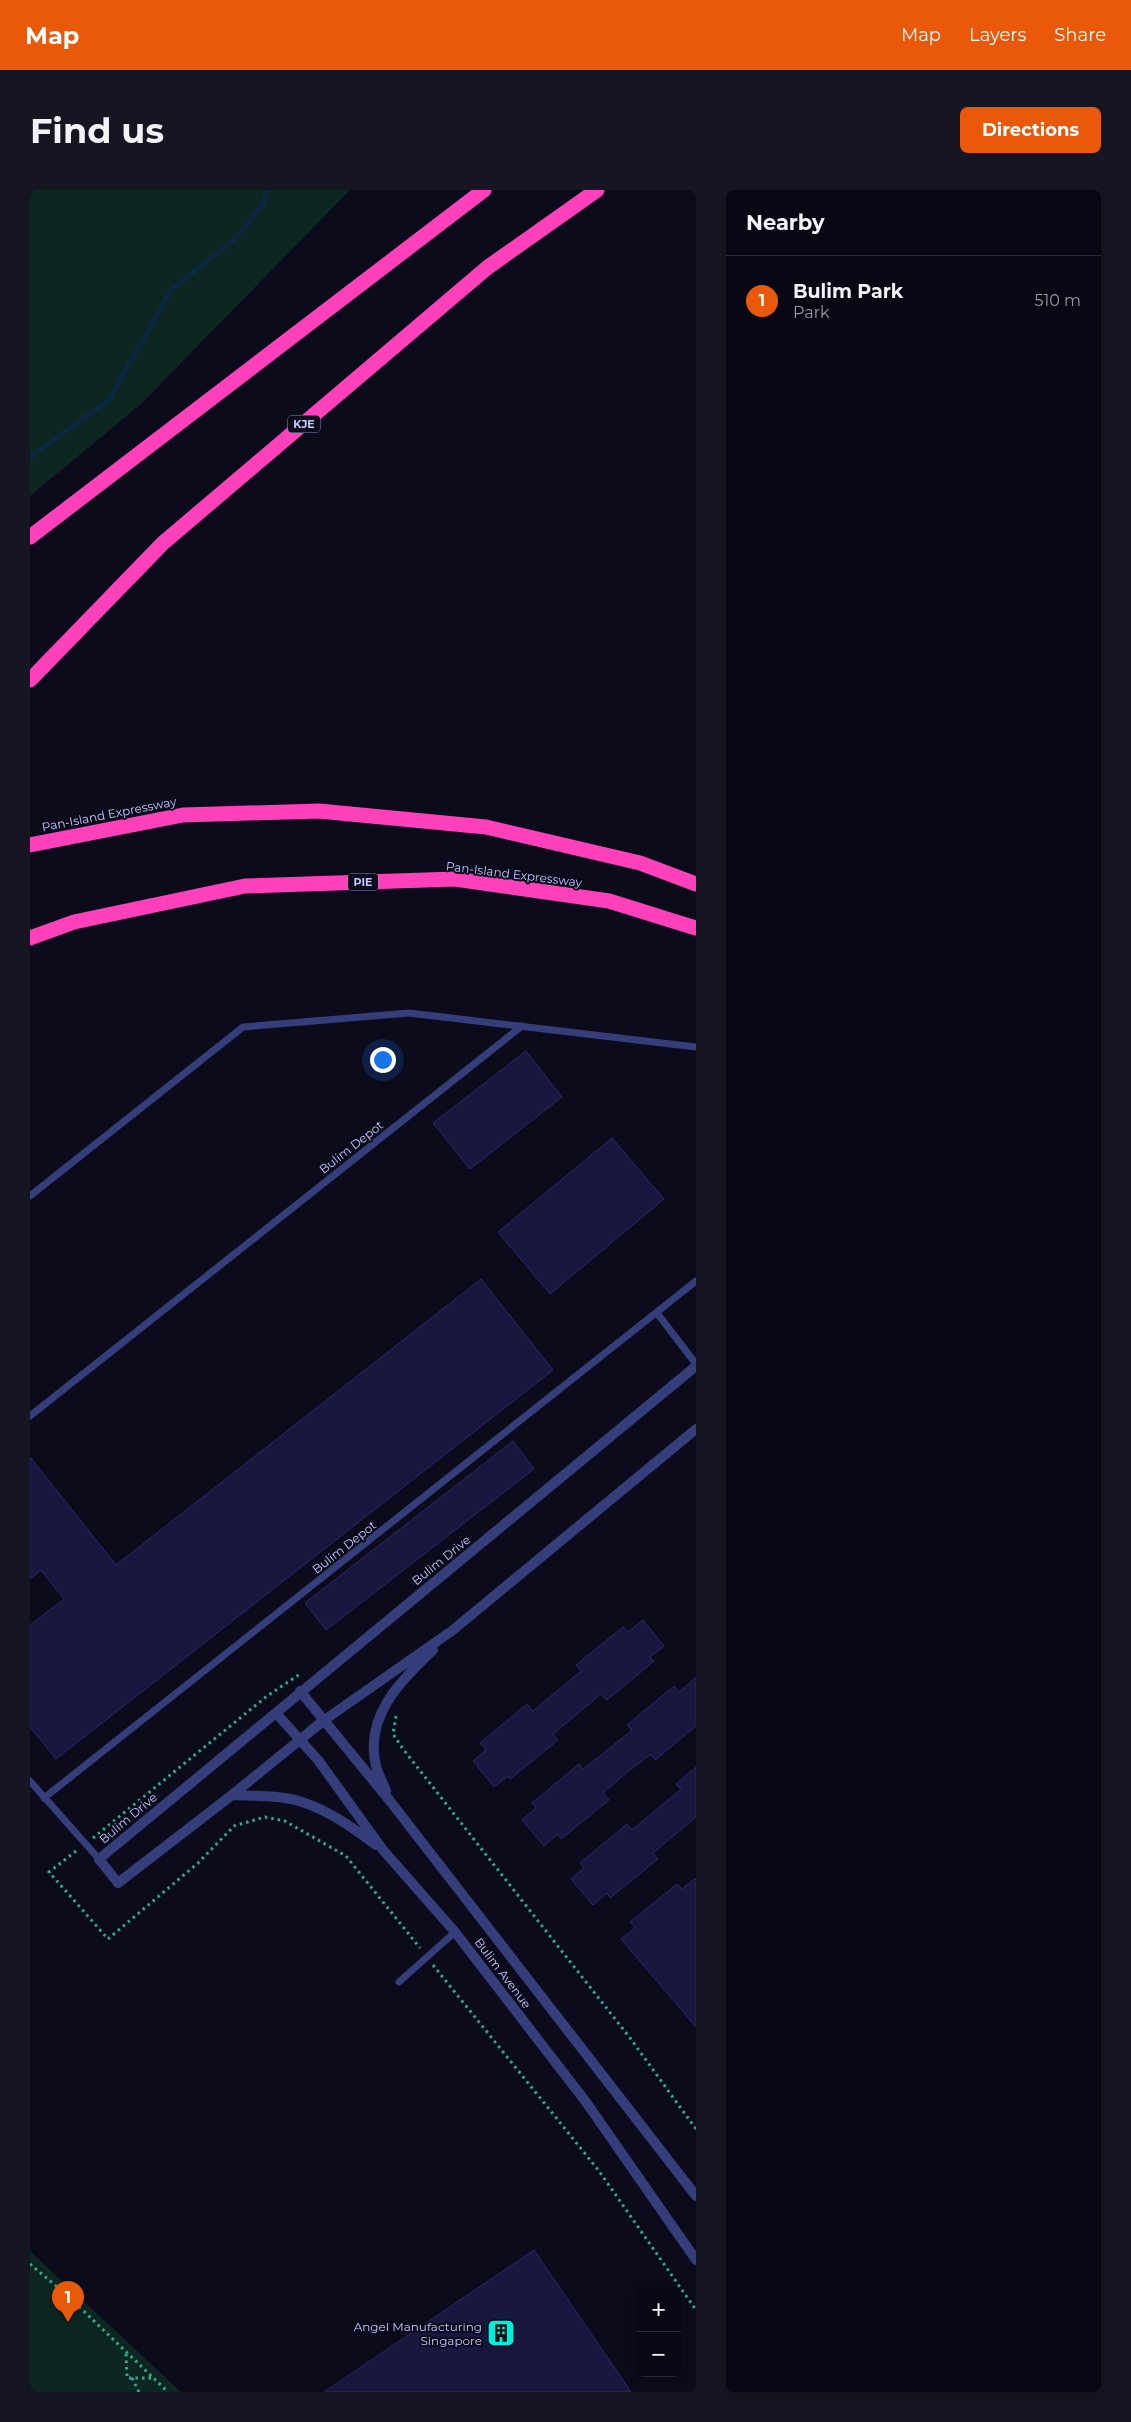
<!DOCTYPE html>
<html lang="en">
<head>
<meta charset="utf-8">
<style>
  :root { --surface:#080815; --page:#161622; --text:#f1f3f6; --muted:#989aa0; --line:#292934; --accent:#ea580c }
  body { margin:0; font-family:Montserrat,sans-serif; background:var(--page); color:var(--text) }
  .controls { position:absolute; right:15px; bottom:15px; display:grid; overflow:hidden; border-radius:8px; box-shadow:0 2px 12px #0003 }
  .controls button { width:45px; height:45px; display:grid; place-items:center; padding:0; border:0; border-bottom:1px solid var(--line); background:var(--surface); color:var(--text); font:25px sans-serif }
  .you { position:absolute; left:352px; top:869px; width:18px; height:18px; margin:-12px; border:4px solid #fff; border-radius:50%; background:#1a73e8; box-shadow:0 0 0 8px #1a73e833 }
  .badge { display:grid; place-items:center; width:32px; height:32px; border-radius:50%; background:var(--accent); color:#fff; font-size:16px; font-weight:700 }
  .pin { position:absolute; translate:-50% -41px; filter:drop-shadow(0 1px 2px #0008) }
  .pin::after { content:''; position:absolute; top:26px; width:18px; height:15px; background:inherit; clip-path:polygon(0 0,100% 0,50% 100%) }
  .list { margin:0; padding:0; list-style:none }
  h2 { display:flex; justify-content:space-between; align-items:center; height:65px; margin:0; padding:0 20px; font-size:21px }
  h2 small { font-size:16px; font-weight:400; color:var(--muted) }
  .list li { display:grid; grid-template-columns:32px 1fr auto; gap:15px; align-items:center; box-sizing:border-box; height:90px; padding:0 20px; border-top:1px solid var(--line) }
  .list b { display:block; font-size:19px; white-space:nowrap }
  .list p { margin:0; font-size:16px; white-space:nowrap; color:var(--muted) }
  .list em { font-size:16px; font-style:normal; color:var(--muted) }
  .map { position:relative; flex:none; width:666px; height:2202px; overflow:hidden; border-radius:8px }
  header { display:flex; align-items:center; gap:30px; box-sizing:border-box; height:70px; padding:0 25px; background:var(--accent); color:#fff }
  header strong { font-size:24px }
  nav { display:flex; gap:28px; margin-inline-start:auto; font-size:18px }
  .intro { display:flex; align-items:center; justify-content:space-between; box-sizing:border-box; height:120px; padding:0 30px }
  h1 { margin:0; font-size:35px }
  .button { padding:12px 22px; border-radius:8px; background:var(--accent); color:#fff; font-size:18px; font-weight:700 }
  main { display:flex; gap:30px; padding:0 30px }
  aside { flex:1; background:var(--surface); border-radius:8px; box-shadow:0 2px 12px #0003 }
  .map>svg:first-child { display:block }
  .green { fill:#0e2621 }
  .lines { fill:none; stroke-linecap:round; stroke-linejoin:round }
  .stream { stroke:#0b2840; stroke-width:5 }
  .building { fill:#18173d; stroke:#2a2869 }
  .path { stroke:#2bad90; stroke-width:3; stroke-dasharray:2.5 4; stroke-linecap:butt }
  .service { stroke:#353e7b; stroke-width:7 }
  .minor { stroke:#353e7b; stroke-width:10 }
  .tertiary { stroke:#353e7b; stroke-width:10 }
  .motorway { stroke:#ff40bb; stroke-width:15 }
  .labels { text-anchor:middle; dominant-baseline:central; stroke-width:4; stroke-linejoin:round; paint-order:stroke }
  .shield { fill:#0b0b1c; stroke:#8d8fbb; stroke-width:1 }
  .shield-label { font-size:11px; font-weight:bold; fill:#c5c8ff }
  .street-label { font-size:12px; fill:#c5c8ff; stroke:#0b0b1c }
  .poi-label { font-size:12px; fill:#c5c8ff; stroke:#0b0b1c; text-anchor:end }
</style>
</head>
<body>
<header>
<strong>Map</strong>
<nav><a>Map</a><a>Layers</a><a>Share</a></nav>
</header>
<div class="intro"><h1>Find us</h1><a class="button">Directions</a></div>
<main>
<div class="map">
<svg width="666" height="2202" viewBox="0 0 666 2202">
  <rect width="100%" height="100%" fill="#0b0b1c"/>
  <!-- green -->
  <path class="green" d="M0,0h320l-209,214 -111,92z
    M0,2061l151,141h-151z"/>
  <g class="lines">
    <!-- stream -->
    <path class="stream" d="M0,267l79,-57 62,-110 65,-52 27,-34 4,-14"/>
  </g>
  <!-- building -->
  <path class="building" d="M496,861l36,46 -92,72 -37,-46z
    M582,948l52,61 -114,95 -52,-62z
    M451,1089l72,91 -497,389 -26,-32v-102l34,-26 -23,-29 -11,9v-122l86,108z
    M483,1251l21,28 -208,161 -21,-27z
    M613,1430l21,26 -14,11 4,4 -47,39 -6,-6 -48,40 5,6 -48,39 -2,-3 -14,11 -21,-26 13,-11 -6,-7 47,-39 6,7 48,-40 -5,-6 47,-38 5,5z
    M666,1487v49l-41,34 -4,-6 -21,16 -27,23 6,7 -48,39 -3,-5 -14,12 -22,-26 14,-12 -4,-5 47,-39 4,5 22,-17 27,-22 -5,-5 47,-39 5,6z
    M666,1577v50l-43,36 5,6 -48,39 -3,-5 -14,12 -22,-26 13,-11 -4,-5 47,-39 5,6 49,-41 -5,-5z
    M666,1688v149l-75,-88 14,-11 -5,-6 47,-38 5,5z
    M504,2060l97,142h-307z"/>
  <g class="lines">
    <!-- path -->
    <path class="path" d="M366,1526l-3,18 10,15 227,289 66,91
      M63,1648l174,-142 33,-22
      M46,1661l-27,21 59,67 90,-76 36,-37 31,-9 20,4 61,35 74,92
      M403,1775l166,206 97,139
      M0,2074l38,32 100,96
      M96,2164l1,24h26
      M102,2188l7,14"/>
    <!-- service -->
    <path class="service" d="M0,1006l213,-169 166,-14 287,34
      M627,1123l39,51
      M0,1226l492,-390
      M0,1591l69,78
      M14,1608l652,-517
      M369,1792l56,-50"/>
    <!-- minor -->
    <path class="minor" d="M69,1669l19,24"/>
    <!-- tertiary -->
    <path class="tertiary" d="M270,1501l90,110 306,395
      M246,1523l42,47 65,90 72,82 131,170 110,158
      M356,1601c-3,-8 -8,-17 -10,-25 -12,-50 24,-84 57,-116
      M202,1605c23,1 48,0 70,7 28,9 51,26 74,43
      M69,1669l597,-493
      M88,1693l114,-88 91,-74 130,-91 243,-201"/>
    <!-- motorway -->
    <path class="motorway" d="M0,347l454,-347
      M0,490l133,-137 325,-276 109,-77
      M0,655l153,-30 136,-4 167,16 154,36 56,21
      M0,748l44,-16 171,-36 210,-7 154,22 87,27"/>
  </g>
  <!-- icons -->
  <defs>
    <symbol id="building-square" viewBox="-11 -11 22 22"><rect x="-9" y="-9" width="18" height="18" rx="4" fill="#00f0e0" stroke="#0b0b1c"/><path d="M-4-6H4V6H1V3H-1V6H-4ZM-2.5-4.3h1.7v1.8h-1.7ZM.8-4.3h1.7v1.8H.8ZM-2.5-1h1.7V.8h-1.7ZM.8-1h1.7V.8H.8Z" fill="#111"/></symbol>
  </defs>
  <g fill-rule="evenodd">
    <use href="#building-square" x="455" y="2127" width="32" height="32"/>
  </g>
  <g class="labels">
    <!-- shield labels -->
    <g class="shield">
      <rect x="258" y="225.5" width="32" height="17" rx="4"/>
      <rect x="318" y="683.5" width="30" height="17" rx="4"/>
    </g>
    <g class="shield-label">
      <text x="274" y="234">KJE</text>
      <text x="333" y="692">PIE</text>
    </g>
    <!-- street labels -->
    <g class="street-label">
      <text transform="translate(79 624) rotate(-11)">Pan-Island Expressway</text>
      <text transform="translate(484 684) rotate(7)">Pan-Island Expressway</text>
      <text transform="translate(321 957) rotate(-38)">Bulim Depot</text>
      <text transform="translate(314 1357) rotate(-38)">Bulim Depot</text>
      <text transform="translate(411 1370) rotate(-39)">Bulim Drive</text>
      <text transform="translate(98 1628) rotate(-40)">Bulim Drive</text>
      <text transform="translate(473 1783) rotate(53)">Bulim Avenue</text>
    </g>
    <!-- poi labels -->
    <g class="poi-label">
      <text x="452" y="2136">Angel Manufacturing<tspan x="452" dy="14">Singapore</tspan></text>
    </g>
  </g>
</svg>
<div class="controls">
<button>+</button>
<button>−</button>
</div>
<div class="you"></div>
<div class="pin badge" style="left:38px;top:2132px">1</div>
</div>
<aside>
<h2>Nearby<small></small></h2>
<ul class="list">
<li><span class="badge">1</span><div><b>Bulim Park</b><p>Park</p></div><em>510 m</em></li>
</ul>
</aside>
</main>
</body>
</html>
